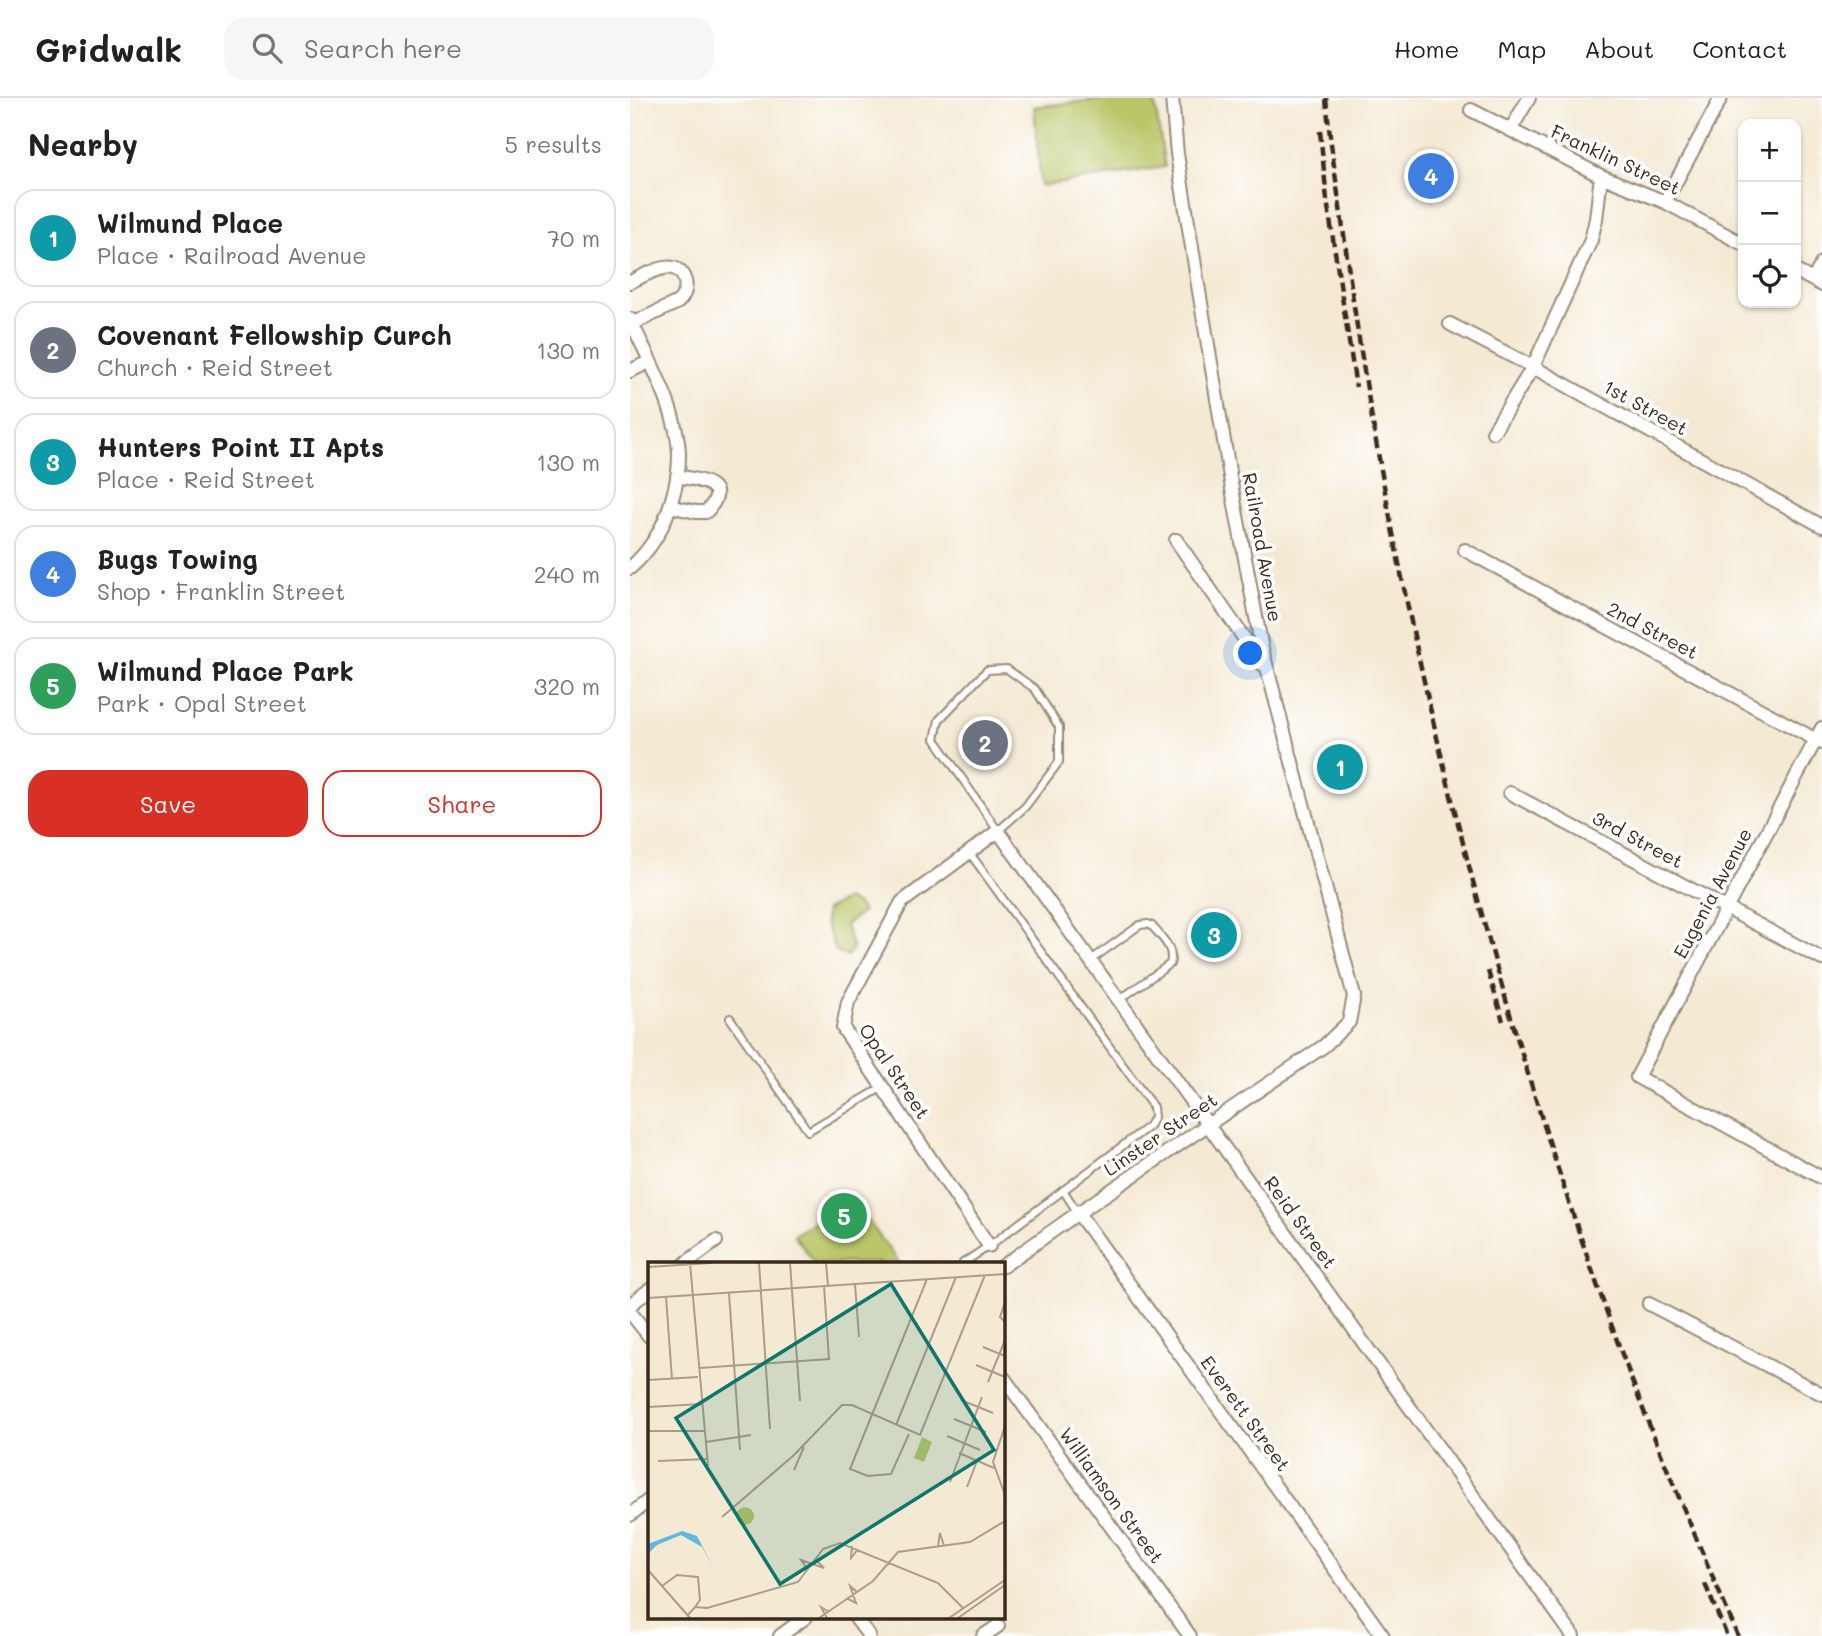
<!DOCTYPE html>
<html lang="en">
<head>
<meta charset="utf-8">
<style>
  :root { --surface:#fff; --page:#f6f6f6; --text:#222; --muted:#767676; --line:#e0e0e0; --accent:#d93025 }
  body { margin:0; font-family:Mali,sans-serif; background:var(--page); color:var(--text) }
  .controls { position:absolute; right:21px; top:21px; display:grid; overflow:hidden; border-radius:14px; box-shadow:0 2px 5px #0004 }
  .controls button { width:63px; height:63px; display:grid; place-items:center; padding:0; border:0; border-bottom:2px solid var(--line); background:var(--surface); color:var(--text); font:35px sans-serif }
  .you { position:absolute; left:621px; top:556px; width:24px; height:24px; margin:-18px; border:5px solid #fff; border-radius:50%; background:#1a73e8; box-shadow:0 0 0 10px #1a73e833 }
  .badge { display:grid; place-items:center; width:46px; height:46px; border-radius:50%; background:var(--accent); color:#fff; font-size:23px; font-weight:700 }
  .pin { position:absolute; translate:-50% -50%; border:4px solid #fff; box-shadow:0 2px 7px #0006 }
  .list { margin:0; padding:0; list-style:none }
  h2 { display:flex; justify-content:space-between; align-items:center; height:91px; margin:0; padding:0 28px; font-size:30px }
  h2 small { font-size:23px; font-weight:400; color:var(--muted) }
  .list li { display:grid; grid-template-columns:46px 1fr auto; gap:21px; align-items:center; box-sizing:border-box; height:98px; margin:0 14px 14px; padding:0 14px; border:2px solid var(--line); border-radius:21px }
  .list b { display:block; font-size:26px; white-space:nowrap }
  .list p { margin:0; font-size:23px; white-space:nowrap; color:var(--muted) }
  .list em { font-size:23px; font-style:normal; color:var(--muted) }
  .actions { display:flex; gap:14px; padding:21px 28px }
  .actions a { flex:1; padding:16px 0; border:2px solid var(--accent); border-radius:21px; text-align:center; font-size:24px; color:var(--accent) }
  .actions .main { background:var(--accent); color:#fff }
  .icon { flex:none; width:38px; height:38px; fill:none; stroke:currentColor; stroke-width:2; stroke-linecap:round; stroke-linejoin:round }
  .map { position:relative; flex:none; width:1192px; height:1538px; overflow:hidden }
  header { display:flex; align-items:center; gap:42px; box-sizing:border-box; height:98px; padding:0 35px; background:var(--surface); border-bottom:2px solid var(--line) }
  header strong { font-size:33px }
  nav { display:flex; gap:38px; margin-inline-start:auto; font-size:24px }
  .search { width:490px; height:63px; background:var(--page); display:flex; align-items:center; gap:18px; box-sizing:border-box; padding:0 24px; border-radius:21px; color:var(--muted); font-size:26px }
  main { display:flex }
  aside { flex:1; background:var(--surface) }
  .map>svg:first-child { display:block }
  .green { fill:#bac668; stroke:#7a7843; stroke-width:2 }
  .lines { fill:none; stroke-linecap:round; stroke-linejoin:round }
  .lane-casing { stroke:#988a78; stroke-width:10 }
  .street-casing { stroke:#988a78; stroke-width:16 }
  .lane { stroke:#fff; stroke-width:6 }
  .street { stroke:#fff; stroke-width:12 }
  .rail { stroke:#3b2a1e; stroke-width:4.5; stroke-dasharray:10 5; stroke-linecap:butt }
  .labels { text-anchor:middle; dominant-baseline:central; stroke-width:7; stroke-linejoin:round; paint-order:stroke }
  .street-label { font-size:19px; fill:#3b2a1e; stroke:#fff }
  .inset-road { fill:none; stroke:#aa9d8b; stroke-width:2 }
  .view { fill:#0f766e; fill-opacity:0.15; stroke:#0f766e; stroke-width:3.5 }
  .inset-edge { fill:none; stroke:#3b2a1e; stroke-width:3.5 }
</style>
</head>
<body>
<header>
<strong>Gridwalk</strong>
<div class="search"><svg class="icon" aria-label="search" viewBox="0 0 24 24"><circle cx="10" cy="10" r="6"/><path d="M15 15l6 6"/></svg>Search here</div>
<nav><a>Home</a><a>Map</a><a>About</a><a>Contact</a></nav>
</header>
<main>
<aside>
<h2>Nearby<small>5 results</small></h2>
<ul class="list">
<li><span class="badge" style="background:#0f9aa8">1</span><div><b>Wilmund Place</b><p>Place · Railroad Avenue</p></div><em>70 m</em></li>
<li><span class="badge" style="background:#6b7280">2</span><div><b>Covenant Fellowship Curch</b><p>Church · Reid Street</p></div><em>130 m</em></li>
<li><span class="badge" style="background:#0f9aa8">3</span><div><b>Hunters Point II Apts</b><p>Place · Reid Street</p></div><em>130 m</em></li>
<li><span class="badge" style="background:#3f7fe0">4</span><div><b>Bugs Towing</b><p>Shop · Franklin Street</p></div><em>240 m</em></li>
<li><span class="badge" style="background:#2e9e5b">5</span><div><b>Wilmund Place Park</b><p>Park · Opal Street</p></div><em>320 m</em></li>
</ul>
<div class="actions"><a class="main">Save</a><a>Share</a></div>
</aside>
<div class="map">
<svg width="1192" height="1538" viewBox="0 0 1192 1538">
  <rect width="100%" height="100%" fill="#fff"/>
  <filter id="ink" filterUnits="userSpaceOnUse"><feTurbulence type="fractalNoise" baseFrequency=".0143" numOctaves="2"/><feDisplacementMap in="SourceGraphic" scale="14" xChannelSelector="R" yChannelSelector="G"/><feConvolveMatrix kernelMatrix="1 2 1 2 8 2 1 2 1" color-interpolation-filters="sRGB"/></filter>
  <filter id="wash" filterUnits="userSpaceOnUse"><feTurbulence type="fractalNoise" baseFrequency=".00686" numOctaves="4" result="noise"/><feDisplacementMap in="SourceGraphic" scale="28" xChannelSelector="R" yChannelSelector="G"/><feGaussianBlur stdDeviation="1.57" result="paint"/><feColorMatrix in="noise" values="0 0 0 0 0 0 0 0 0 0 0 0 0 0 0 0 0 1.4 0 .05"/><feComposite in="paint" operator="in"/></filter>
  <g filter="url(#wash)">
    <rect width="100%" height="100%" fill="#f4e9d3"/>
    <!-- green -->
    <path class="green" d="M483,0h41l11,69 -124,19 -7,-79z
      M217,801l10,6 6,7 -18,13 8,23 -6,8 -11,-4 -11,-30 1,-12z
      M221,1099l48,66h-84l-21,-28z"/>
  </g>
  <g filter="url(#ink)">
    <g class="lines">
      <defs>
        <path id="lane" d="M377,571l28,20 24,38v35l-34,45 -27,24 -63,-92 4,-19 48,-50z
          M461,862l49,-35 8,-1 4,2c9,11 23,22 18,38l-51,36
          M100,920l78,113 75,-44
          M433,1092l15,23
          M333,1165l26,-17 160,-120 5,-9 -1,-10 -184,-255"/>
        <path id="street" d="M841,12l130,66 64,26 78,42
          M881,31l18,-31
          M1035,104l56,-104
          M1166,173l26,14
          M1183,182l9,-17
          M0,184c16,-7 47,-28 55,-1 2,9 -1,15 -7,21l-48,23
          M0,221c18,39 49,94 49,137 0,15 -3,30 -7,43 -7,26 -21,51 -42,69
          M820,226l83,43 289,159
          M0,273l19,-9
          M863,334l40,-65 58,-127 5,-21 5,-43
          M40,408l26,6h10c28,-29 -8,-32 -29,-36
          M546,442l86,124
          M835,452l357,193
          M1192,630l-185,349 185,101
          M880,695l312,166
          M448,1115l305,423
          M359,1148l-146,-218 5,-26 54,-100 96,-71 575,805
          M56,1165l30,-22
          M373,1168l75,-53 246,-167 25,-24 5,-26 -92,-347 -30,-160 -33,-198 -22,-137 -5,-56
          M1019,1206l173,90
          M0,1207l19,-15
          M0,1214l19,24
          M373,1279l187,259
          M0,1417l19,-15
          M225,1519l14,19
          M150,1538l26,-19
          M353,1538l15,-10"/>
      </defs>
      <!-- lane casing -->
      <use href="#lane" class="lane-casing"/>
      <!-- street casing -->
      <use href="#street" class="street-casing"/>
      <!-- lane -->
      <use href="#lane" class="lane"/>
      <!-- street -->
      <use href="#street" class="street"/>
      <!-- rail -->
      <path class="rail" d="M696,0c5,56 15,112 22,167 52,369 144,732 271,1081 36,98 78,194 119,290
        M690,33l7,69 29,187
        M858,873l15,50
        M1075,1486l22,52"/>
    </g>
  </g>
  <g class="labels">
    <!-- street labels -->
    <g class="street-label">
      <text transform="translate(986 61) rotate(25)">Franklin Street</text>
      <text transform="translate(1016 309) rotate(29)">1st Street</text>
      <text transform="translate(633 449) rotate(80)">Railroad Avenue</text>
      <text transform="translate(1023 532) rotate(28)">2nd Street</text>
      <text transform="translate(1008 741) rotate(28)">3rd Street</text>
      <text transform="translate(1082 795) rotate(-62)">Eugenia Avenue</text>
      <text transform="translate(265 973) rotate(56)">Opal Street</text>
      <text transform="translate(530 1036) rotate(-34)">Linster Street</text>
      <text transform="translate(671 1124) rotate(54)">Reid Street</text>
      <text transform="translate(616 1315) rotate(54)">Everett Street</text>
      <text transform="translate(482 1397) rotate(54)">Williamson Street</text>
    </g>
  </g>
  <!-- overview -->
  <g transform="translate(18 1164)">
    <rect width="357" height="357" fill="#f4e9d3"/>
    <path d="M274,175l10,5 -8,20 -10,-4zM88 254a9 9 0 1 1 18 0a9 9 0 1 1-18 0Z" fill="#bac668"/>
    <path d="M34,269l15,5 16,31 -11,-20 -21,-12 -24,10 -9,9v-10z" fill="#62b7df"/>
    <path class="inset-road" d="M42,1l18,203M111,1l11,166M142,1l10,138M178,1l2,23M0,5l63,-4M207,22l4,53M81,31l11,157M18,35l6,82M0,36l357,-24M357,40l-5,15 5,5M335,85l22,9M328,103l29,12M51,106l130,-9 -5,-73M0,118l50,-3M340,120l17,-42M313,138l32,13M0,145l54,-3M306,157l32,13M248,163l60,-148M357,164l-12,36 12,33M0,169h56M261,172l-18,40 -23,2 -18,-7 77,-190M299,174l33,14M58,180l45,-7M311,191l35,15M10,199l49,-2M146,208l10,-23M302,220l32,-85M319,225l10,-26M74,255l72,-62 48,-50h10l68,30 65,-160M204,284l-1,12 7,-9M290,284l2,-13 4,13M0,308l42,48M160,308l-7,-10 23,8 -9,-9M14,324l15,-11 21,2 2,23 -5,7M200,337l8,4 -6,-17 7,6M39,354l8,-9 12,1 91,-26 25,-33 17,-6 98,40 26,26M171,356l54,-37 25,-29 72,-10 35,-21M179,356l-6,-11 8,5M301,356l56,-38M310,356l47,-33"/>
    <path class="view" d="M243,22l103,166 -214,134 -104,-166z"/>
    <rect width="357" height="357" class="inset-edge"/>
  </g>
</svg>
<div class="controls">
<button>+</button>
<button>−</button>
<button><svg class="icon" aria-label="locate" viewBox="0 0 24 24"><circle cx="12" cy="12" r="6"/><path d="M12 2v4M12 18v4M2 12h4M18 12h4"/></svg></button>
</div>
<div class="you"></div>
<div class="pin badge" style="left:710px;top:669px;background:#0f9aa8">1</div>
<div class="pin badge" style="left:355px;top:645px;background:#6b7280">2</div>
<div class="pin badge" style="left:584px;top:837px;background:#0f9aa8">3</div>
<div class="pin badge" style="left:801px;top:78px;background:#3f7fe0">4</div>
<div class="pin badge" style="left:214px;top:1118px;background:#2e9e5b">5</div>
</div>
</main>
</body>
</html>
